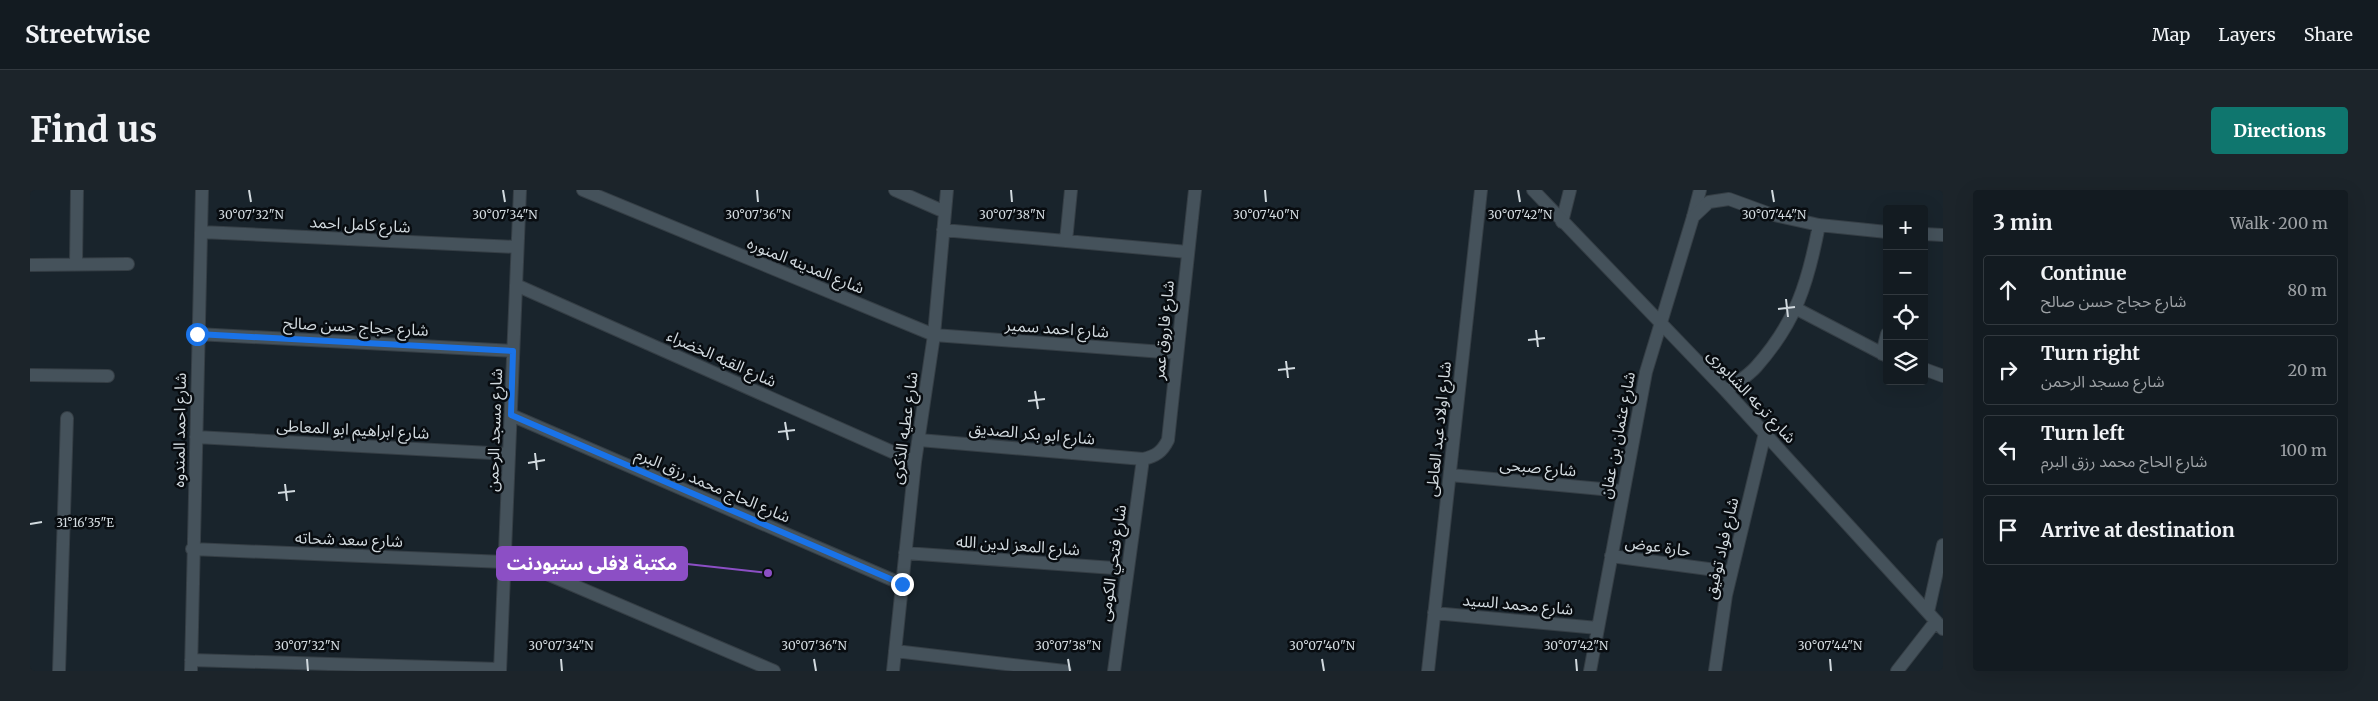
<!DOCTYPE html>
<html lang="en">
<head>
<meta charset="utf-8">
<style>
  :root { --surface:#131b21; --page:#1c242a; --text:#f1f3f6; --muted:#9da1a5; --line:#32393f; --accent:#0f766e }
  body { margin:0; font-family:Merriweather,"Noto Sans Arabic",serif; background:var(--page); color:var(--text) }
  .controls { position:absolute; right:15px; top:15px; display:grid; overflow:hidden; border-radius:5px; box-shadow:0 5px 20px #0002 }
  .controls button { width:45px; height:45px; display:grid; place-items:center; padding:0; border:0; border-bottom:1px solid var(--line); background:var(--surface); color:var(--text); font:25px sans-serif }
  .stop { position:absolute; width:15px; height:15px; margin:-11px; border:4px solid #1a73e8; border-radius:50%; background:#fff }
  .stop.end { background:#1a73e8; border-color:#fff; box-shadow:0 1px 5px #0008 }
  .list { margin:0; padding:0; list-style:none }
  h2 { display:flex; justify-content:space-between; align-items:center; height:65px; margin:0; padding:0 20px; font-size:21px }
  h2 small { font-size:16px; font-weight:400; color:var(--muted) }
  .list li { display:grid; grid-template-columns:32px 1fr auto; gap:15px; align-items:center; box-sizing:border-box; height:70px; margin:0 10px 10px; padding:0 10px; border:1px solid var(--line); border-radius:5px }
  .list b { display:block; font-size:19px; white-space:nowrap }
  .list p { margin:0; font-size:16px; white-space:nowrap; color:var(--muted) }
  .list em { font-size:16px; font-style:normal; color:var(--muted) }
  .icon { flex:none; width:28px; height:28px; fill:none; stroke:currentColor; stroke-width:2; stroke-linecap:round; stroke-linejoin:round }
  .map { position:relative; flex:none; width:1913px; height:481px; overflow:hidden; border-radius:5px }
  header { display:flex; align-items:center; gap:30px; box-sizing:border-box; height:70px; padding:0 25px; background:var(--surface); border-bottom:1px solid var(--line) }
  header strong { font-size:24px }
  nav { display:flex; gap:28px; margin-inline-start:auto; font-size:18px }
  .intro { display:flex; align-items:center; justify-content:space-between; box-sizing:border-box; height:120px; padding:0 30px }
  h1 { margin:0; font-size:35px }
  .button { padding:12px 22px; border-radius:5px; background:var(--accent); color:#fff; font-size:18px; font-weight:700 }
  main { display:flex; gap:30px; padding:0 30px }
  aside { flex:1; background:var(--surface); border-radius:5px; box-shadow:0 5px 20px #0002 }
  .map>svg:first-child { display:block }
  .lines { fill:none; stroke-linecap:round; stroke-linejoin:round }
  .service-casing { stroke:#353e45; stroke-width:14 }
  .minor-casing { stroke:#353e45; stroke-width:14 }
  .service { stroke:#45525b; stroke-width:12 }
  .minor { stroke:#45525b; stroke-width:12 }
  .route { stroke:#1a73e8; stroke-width:6 }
  .ticks { fill:none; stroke:#d2dadf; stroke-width:2 }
  .labels { text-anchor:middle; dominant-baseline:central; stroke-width:5; stroke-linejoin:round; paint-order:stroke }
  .street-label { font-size:16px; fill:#d2dadf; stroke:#080c10 }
  .ticks-label { font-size:12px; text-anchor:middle; fill:#d2dadf; stroke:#080c10; stroke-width:5; stroke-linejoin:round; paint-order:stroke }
  .leader { fill:none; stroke:#8c4fc5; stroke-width:2 }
  .callout-dot { fill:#8c4fc5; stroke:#080c10; stroke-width:2 }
  .callout { fill:#8c4fc5; stroke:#8c4fc5; stroke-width:2 }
  .callout-label { font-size:18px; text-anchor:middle; font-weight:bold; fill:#fff }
</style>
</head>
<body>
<header>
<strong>Streetwise</strong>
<nav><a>Map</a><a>Layers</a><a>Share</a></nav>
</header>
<div class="intro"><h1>Find us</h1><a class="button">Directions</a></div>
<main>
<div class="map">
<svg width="1913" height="481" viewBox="0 0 1913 481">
  <rect width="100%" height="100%" fill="#19242c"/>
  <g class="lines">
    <defs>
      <path id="service" d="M1663,27l7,-27
        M1532,32l8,-32"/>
      <path id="minor" d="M553,0l351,145 243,18
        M865,0l50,22
        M1503,0l193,201 217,238
        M913,40l245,22
        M171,42l316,15
        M1894,44l19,1
        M1036,51l5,-51
        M46,74l1,-74
        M0,75l98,-1
        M486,95l399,177
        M1767,119l90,47
        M167,144l316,17
        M1852,164l5,-20
        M1894,179l19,7
        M0,185l78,1
        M1696,201c10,-8 22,-15 30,-24 40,-45 52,-84 63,-142
        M481,225l391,169
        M166,247l313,17
        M889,250l224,19c13,-3 19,-7 25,-19l27,-250
        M1420,285l173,16
        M162,359l313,13
        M875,363l223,16
        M475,366l269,115
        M1581,366l120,16
        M1898,422l15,-67
        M1404,423l164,15
        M865,461l170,20
        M161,470l309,9
        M29,481l8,-253
        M161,481l11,-481
        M470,481l20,-481
        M863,481l22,-209 19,-127 13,-145
        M1084,481l29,-212
        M1398,481l53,-481
        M1560,481l56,-299 47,-155 16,-15 20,-3 41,15 49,11 68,7
        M1685,481l11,-76 39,-162
        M1867,481l39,-50"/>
    </defs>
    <!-- service casing -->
    <use href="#service" class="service-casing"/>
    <!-- minor casing -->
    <use href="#minor" class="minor-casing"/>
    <!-- service -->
    <use href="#service" class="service"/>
    <!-- minor -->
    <use href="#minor" class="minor"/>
  </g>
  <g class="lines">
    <!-- route -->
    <path class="route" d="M167,144l316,17 -2,64 391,169"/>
  </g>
  <!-- ticks -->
  <path class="ticks" d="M219,0l2,12M473,0l2,12M727,0l1,12M981,0l1,12M1235,0l1,12M1488,0l2,12M1742,0l2,12M1756,109l2,18M1748,119l17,-2M1506,140l2,17M1498,150l17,-2M1256,171l2,17M1248,180l17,-2M1005,201l3,18M998,211l17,-2M755,232l3,18M748,242l17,-2M505,263l2,17M498,273l17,-3M255,294l2,17M248,303l17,-2M0,334l12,-2M277,469l1,12M531,469l1,12M784,469l2,12M1038,469l2,12M1292,469l2,12M1546,469l1,12M1800,469l1,12"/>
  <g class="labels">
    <!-- street labels -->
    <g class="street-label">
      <text transform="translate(330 34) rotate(3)">شارع كامل احمد</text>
      <text transform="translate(776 75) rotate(22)">شارع المدينه المنوره</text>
      <text transform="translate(326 136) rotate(3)">شارع حجاج حسن صالح</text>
      <text transform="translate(1027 138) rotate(4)">شارع احمد سمير</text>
      <text transform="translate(1133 140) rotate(-84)">شارع فاروق عمر</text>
      <text transform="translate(692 168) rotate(24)">شارع القبه الخضراء</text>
      <text transform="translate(1722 206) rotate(47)">شارع ترعه الشابورى</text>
      <text transform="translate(874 238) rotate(-82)">شارع عطيه الذكرى</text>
      <text transform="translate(323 239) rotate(3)">شارع ابراهيم ابو المعاطى</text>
      <text transform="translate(1408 239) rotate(-84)">شارع اولاد عبد العاطى</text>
      <text transform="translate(149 240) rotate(-89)">شارع احمد المندوه</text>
      <text transform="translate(464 240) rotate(-88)">شارع مسجد الرحمن</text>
      <text transform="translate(1002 243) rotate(5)">شارع ابو بكر الصديق</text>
      <text transform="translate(1587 245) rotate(-79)">شارع عثمان بن عفان</text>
      <text transform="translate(1508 277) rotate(5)">شارع صبحى</text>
      <text transform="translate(683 295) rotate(23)">شارع الحاج محمد رزق البرم</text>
      <text transform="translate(319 349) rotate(2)">شارع سعد شحاته</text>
      <text transform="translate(988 355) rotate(4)">شارع المعز لدين الله</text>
      <text transform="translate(1628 356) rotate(8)">حارة عوض</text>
      <text transform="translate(1691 358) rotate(-77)">شارع فواد توفيق</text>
      <text transform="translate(1082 373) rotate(-82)">شارع فتحي الكومى</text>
      <text transform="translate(1488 414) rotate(5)">شارع محمد السيد</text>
    </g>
  </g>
  <g class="ticks-label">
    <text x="982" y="29">30°07'38"N</text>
    <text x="1236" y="29">30°07'40"N</text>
    <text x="1490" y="29">30°07'42"N</text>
    <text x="221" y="29">30°07'32"N</text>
    <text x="475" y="29">30°07'34"N</text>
    <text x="728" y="29">30°07'36"N</text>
    <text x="1744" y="29">30°07'44"N</text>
    <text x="55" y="337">31°16'35"E</text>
    <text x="277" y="460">30°07'32"N</text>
    <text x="531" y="460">30°07'34"N</text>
    <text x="784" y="460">30°07'36"N</text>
    <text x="1038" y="460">30°07'38"N</text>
    <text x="1292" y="460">30°07'40"N</text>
    <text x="1546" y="460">30°07'42"N</text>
    <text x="1800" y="460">30°07'44"N</text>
  </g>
  <!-- callouts -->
  <path class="leader" d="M738 383L657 374"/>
  <circle class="callout-dot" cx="738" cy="383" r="5"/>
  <rect class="callout" x="467" y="357" width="190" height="33" rx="5"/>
  <g class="callout-label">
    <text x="562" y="380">مكتبة لافلى ستيودنت</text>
  </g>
</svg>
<div class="controls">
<button>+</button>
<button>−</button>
<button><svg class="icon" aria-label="locate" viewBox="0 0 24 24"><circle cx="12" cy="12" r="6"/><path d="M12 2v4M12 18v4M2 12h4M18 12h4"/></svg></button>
<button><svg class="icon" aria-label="layers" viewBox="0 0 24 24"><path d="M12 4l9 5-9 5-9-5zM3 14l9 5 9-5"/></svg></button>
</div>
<div class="stop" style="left:167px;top:144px"></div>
<div class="stop end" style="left:872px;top:394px"></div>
</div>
<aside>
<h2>3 min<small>Walk · 200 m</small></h2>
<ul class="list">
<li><svg class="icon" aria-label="ahead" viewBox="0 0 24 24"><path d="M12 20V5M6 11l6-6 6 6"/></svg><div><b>Continue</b><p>شارع حجاج حسن صالح</p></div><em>80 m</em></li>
<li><svg class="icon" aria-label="right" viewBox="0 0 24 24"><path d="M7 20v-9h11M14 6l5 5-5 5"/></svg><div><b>Turn right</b><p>شارع مسجد الرحمن</p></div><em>20 m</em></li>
<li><svg class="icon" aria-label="left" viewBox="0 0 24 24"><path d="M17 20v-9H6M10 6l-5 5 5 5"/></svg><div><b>Turn left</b><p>شارع الحاج محمد رزق البرم</p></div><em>100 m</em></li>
<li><svg class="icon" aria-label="arrive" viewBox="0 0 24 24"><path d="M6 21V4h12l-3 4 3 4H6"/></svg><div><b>Arrive at destination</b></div></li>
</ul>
</aside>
</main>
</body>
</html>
